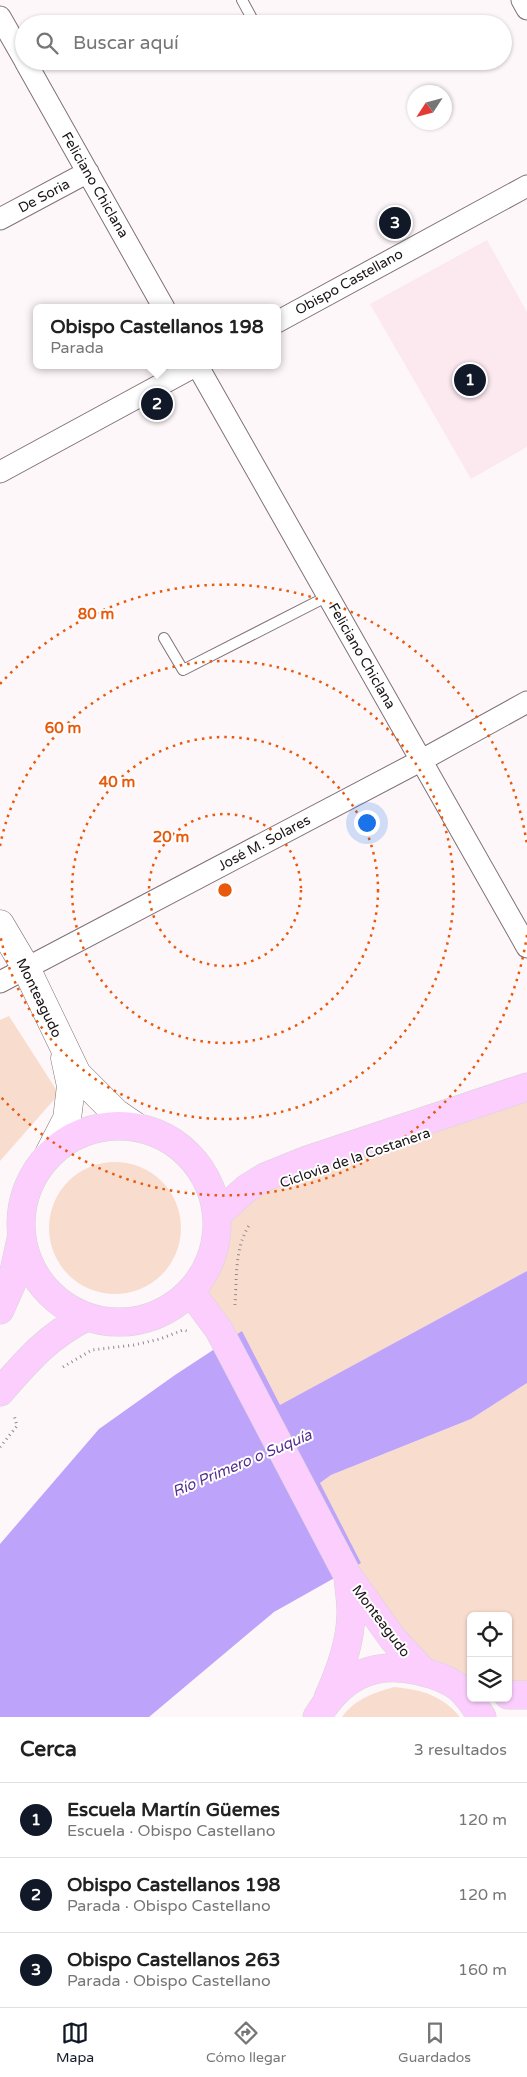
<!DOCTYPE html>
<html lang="es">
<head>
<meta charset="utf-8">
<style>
  :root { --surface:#fff; --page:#f2f2f2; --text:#222; --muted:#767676; --line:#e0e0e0; --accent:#111827 }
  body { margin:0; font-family:"Varela Round",sans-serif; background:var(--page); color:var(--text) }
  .controls { position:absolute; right:15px; bottom:15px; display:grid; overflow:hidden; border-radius:8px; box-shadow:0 1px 4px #0004 }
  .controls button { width:45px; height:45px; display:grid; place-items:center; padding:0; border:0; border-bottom:1px solid var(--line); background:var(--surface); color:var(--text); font:25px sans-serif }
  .compass { position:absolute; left:407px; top:85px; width:45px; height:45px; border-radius:50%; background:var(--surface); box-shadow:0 1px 4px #0004; rotate:234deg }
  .you { position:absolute; left:366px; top:822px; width:18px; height:18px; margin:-12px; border:4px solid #fff; border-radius:50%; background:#1a73e8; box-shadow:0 0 0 8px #1a73e833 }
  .badge { display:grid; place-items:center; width:32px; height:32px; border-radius:50%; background:var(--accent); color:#fff; font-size:16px; font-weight:700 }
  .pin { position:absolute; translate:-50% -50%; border:2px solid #fff; box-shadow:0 1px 5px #0006 }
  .popup { position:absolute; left:33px; top:304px; width:248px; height:65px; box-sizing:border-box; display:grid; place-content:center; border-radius:8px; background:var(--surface); filter:drop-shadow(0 1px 4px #0005); font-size:16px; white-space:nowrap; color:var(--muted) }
  .popup b { font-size:19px; color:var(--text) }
  .popup::after { content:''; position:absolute; left:50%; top:100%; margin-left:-10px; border:10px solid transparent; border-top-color:var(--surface) }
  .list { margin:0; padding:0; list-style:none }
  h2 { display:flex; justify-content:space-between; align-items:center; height:65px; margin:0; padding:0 20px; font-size:21px }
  h2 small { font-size:16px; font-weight:400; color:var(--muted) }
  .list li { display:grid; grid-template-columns:32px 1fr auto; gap:15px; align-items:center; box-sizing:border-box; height:75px; padding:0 20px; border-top:1px solid var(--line) }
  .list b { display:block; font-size:19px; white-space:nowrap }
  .list p { margin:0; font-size:16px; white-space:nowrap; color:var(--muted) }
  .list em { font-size:16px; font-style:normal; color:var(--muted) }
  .icon { flex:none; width:28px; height:28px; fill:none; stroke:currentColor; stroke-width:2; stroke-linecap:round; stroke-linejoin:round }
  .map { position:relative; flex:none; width:527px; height:1717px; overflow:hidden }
  .search { position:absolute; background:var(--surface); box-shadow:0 1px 4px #0004; left:15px; right:15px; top:15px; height:55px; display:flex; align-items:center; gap:12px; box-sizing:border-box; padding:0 18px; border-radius:28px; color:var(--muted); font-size:19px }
  .sheet { height:290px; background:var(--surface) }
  nav { display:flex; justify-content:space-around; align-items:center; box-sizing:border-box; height:70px; border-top:1px solid var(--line); background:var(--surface); font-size:14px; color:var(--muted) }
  nav a { display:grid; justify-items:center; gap:2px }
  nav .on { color:var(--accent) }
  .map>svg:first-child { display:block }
  .built { fill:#fce8ef }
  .green { fill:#f8ddcf }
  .water { fill:#bea3fa }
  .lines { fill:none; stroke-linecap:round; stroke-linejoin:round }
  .lane-casing { stroke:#807176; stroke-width:12 }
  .street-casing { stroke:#807176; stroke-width:23 }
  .secondary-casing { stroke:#807176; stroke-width:29 }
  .primary-casing { stroke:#d6d5d5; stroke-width:29 }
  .path { stroke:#908a8c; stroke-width:3; stroke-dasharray:1 4; stroke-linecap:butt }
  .lane { stroke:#fff; stroke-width:10 }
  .street { stroke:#fff; stroke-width:21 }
  .secondary { stroke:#fff; stroke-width:28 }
  .primary { stroke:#fccefe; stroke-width:28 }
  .ring { fill:none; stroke:#e8590c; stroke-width:2.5; stroke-dasharray:2.5 5 }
  .labels { text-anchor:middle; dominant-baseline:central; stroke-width:4; stroke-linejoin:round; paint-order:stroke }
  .street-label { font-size:14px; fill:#191315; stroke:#fff }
  .water-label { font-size:15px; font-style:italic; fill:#542d8e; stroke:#fff }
  .centre { fill:#e8590c; stroke:#fff; stroke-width:2.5 }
  .ring-label { font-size:15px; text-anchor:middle; font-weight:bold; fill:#e8590c; stroke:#fff; stroke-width:4; stroke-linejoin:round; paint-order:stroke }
</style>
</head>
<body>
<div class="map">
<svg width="527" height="1717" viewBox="0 0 527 1717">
  <rect width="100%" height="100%" fill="#fef7fa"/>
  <!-- built -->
  <path class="built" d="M487,240l40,72v135l-56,32 -101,-175z"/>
  <!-- green -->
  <path class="green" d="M9,1016l50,78 -59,67v-141z
    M527,1087v184l-247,135 40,77 11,-8 140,-56 56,-36v312h-19v-79h-37v74l-61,-31 -219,-367 11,-17 12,-26 3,-34 30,-27z
    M49 1228a66 66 0 1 1 132 0a66 66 0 1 1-132 0Z
    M394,1687c28,3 48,8 66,30h-118c13,-18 31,-24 52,-30z"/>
  <!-- water -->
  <path class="water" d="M527,1271v112l-56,36 -140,56 -11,8 41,80 -87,49 -125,105h-149v-173l99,-115 76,-54 67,-44 38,74z"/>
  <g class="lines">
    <defs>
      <path id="lane" d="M242,0l13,24
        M164,638l19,32 145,-74"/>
      <path id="street" d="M522,0l5,9
        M0,17l24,42
        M25,61l139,247
        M0,219l88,-47
        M277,322l250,-136
        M197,365l330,582
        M0,472l197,-107
        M0,982l422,-222 105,-58"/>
      <path id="secondary" d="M0,924l26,44 51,106 39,39 19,13
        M49,1154l18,-35 4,-33 -6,-28"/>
      <path id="primary" d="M21 1224a98 98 0 1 1 196 0a98 98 0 1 1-196 0Z
        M217,1215l30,-27 18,-11 42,-17 220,-73
        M191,1292l28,38 129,246 45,63 30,32
        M0,1310l11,-25 10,-46
        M0,1392c28,-32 47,-55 86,-75
        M508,1695h19
        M328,1698c12,-27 23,-56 23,-86 0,-11 -2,-23 -3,-35
        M317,1717c24,-40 56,-57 102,-46 14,3 28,8 39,16 10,8 17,20 24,30"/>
    </defs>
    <!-- lane casing -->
    <use href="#lane" class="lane-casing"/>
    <!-- street casing -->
    <use href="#street" class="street-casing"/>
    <!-- secondary casing -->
    <use href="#secondary" class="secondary-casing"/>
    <!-- primary casing -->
    <use href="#primary" class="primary-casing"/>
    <!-- path -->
    <path class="path" d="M235,1305c2,-27 -1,-57 15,-81
      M63,1367l29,-17 42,-5 26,-6 23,-9 4,1
      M0,1447l17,-21 -3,-11"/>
    <!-- lane -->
    <use href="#lane" class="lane"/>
    <!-- street -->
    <use href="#street" class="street"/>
    <!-- secondary -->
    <use href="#secondary" class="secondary"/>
    <!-- primary -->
    <use href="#primary" class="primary"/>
  </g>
  <!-- distance rings -->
  <g class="ring">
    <circle cx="225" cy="890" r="76"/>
    <circle cx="225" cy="890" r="153"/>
    <path d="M0 846A229 229 0 1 1 0 934"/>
    <path d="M527 935A305 305 0 0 1 0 1096M0 684A305 305 0 0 1 527 845"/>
  </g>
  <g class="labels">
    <!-- street labels -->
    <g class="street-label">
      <text transform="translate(95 185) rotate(60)">Feliciano Chiclana</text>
      <text transform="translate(44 196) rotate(-28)">De Soria</text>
      <text transform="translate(349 282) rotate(-29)">Obispo Castellano</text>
      <text transform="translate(362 656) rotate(60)">Feliciano Chiclana</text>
      <text transform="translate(264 843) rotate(-28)">José M. Solares</text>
      <text transform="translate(39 998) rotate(64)">Monteagudo</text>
      <text transform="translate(355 1158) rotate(-19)">Ciclovia de la Costanera</text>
      <text transform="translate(381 1621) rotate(53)">Monteagudo</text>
    </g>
    <!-- water labels -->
    <g class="water-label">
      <text transform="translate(242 1463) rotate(-23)">Río Primero o Suquía</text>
    </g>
  </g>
  <circle cx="225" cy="890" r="8" class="centre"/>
  <g class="ring-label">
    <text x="96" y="619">80 m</text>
    <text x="63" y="733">60 m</text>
    <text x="117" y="787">40 m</text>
    <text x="171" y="842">20 m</text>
  </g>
</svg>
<div class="controls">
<button><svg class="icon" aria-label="locate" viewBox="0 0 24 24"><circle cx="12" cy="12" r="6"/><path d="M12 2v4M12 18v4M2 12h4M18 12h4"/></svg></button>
<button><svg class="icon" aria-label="layers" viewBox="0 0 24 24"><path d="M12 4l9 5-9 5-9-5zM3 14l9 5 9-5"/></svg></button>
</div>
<svg class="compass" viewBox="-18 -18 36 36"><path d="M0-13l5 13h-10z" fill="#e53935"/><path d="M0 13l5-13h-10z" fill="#767676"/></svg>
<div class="you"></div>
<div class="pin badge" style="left:470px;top:380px">1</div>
<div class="pin badge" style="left:157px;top:404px">2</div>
<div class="popup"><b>Obispo Castellanos 198</b>Parada</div>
<div class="pin badge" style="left:395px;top:223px">3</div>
<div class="search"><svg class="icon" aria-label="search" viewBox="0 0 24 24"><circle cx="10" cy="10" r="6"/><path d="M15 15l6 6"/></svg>Buscar aquí</div>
</div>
<section class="sheet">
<h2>Cerca<small>3 resultados</small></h2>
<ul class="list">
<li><span class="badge">1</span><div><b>Escuela Martín Güemes</b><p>Escuela · Obispo Castellano</p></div><em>120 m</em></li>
<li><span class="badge">2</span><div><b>Obispo Castellanos 198</b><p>Parada · Obispo Castellano</p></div><em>120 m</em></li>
<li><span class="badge">3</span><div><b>Obispo Castellanos 263</b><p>Parada · Obispo Castellano</p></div><em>160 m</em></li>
</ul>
</section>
<nav>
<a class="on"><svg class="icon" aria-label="map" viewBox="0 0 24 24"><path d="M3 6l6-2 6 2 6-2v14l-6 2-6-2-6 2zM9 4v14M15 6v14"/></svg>Mapa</a>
<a><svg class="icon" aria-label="directions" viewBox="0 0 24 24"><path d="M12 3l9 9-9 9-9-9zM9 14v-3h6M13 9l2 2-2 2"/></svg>Cómo llegar</a>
<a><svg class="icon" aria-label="saved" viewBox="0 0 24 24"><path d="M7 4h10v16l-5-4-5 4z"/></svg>Guardados</a>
</nav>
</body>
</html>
